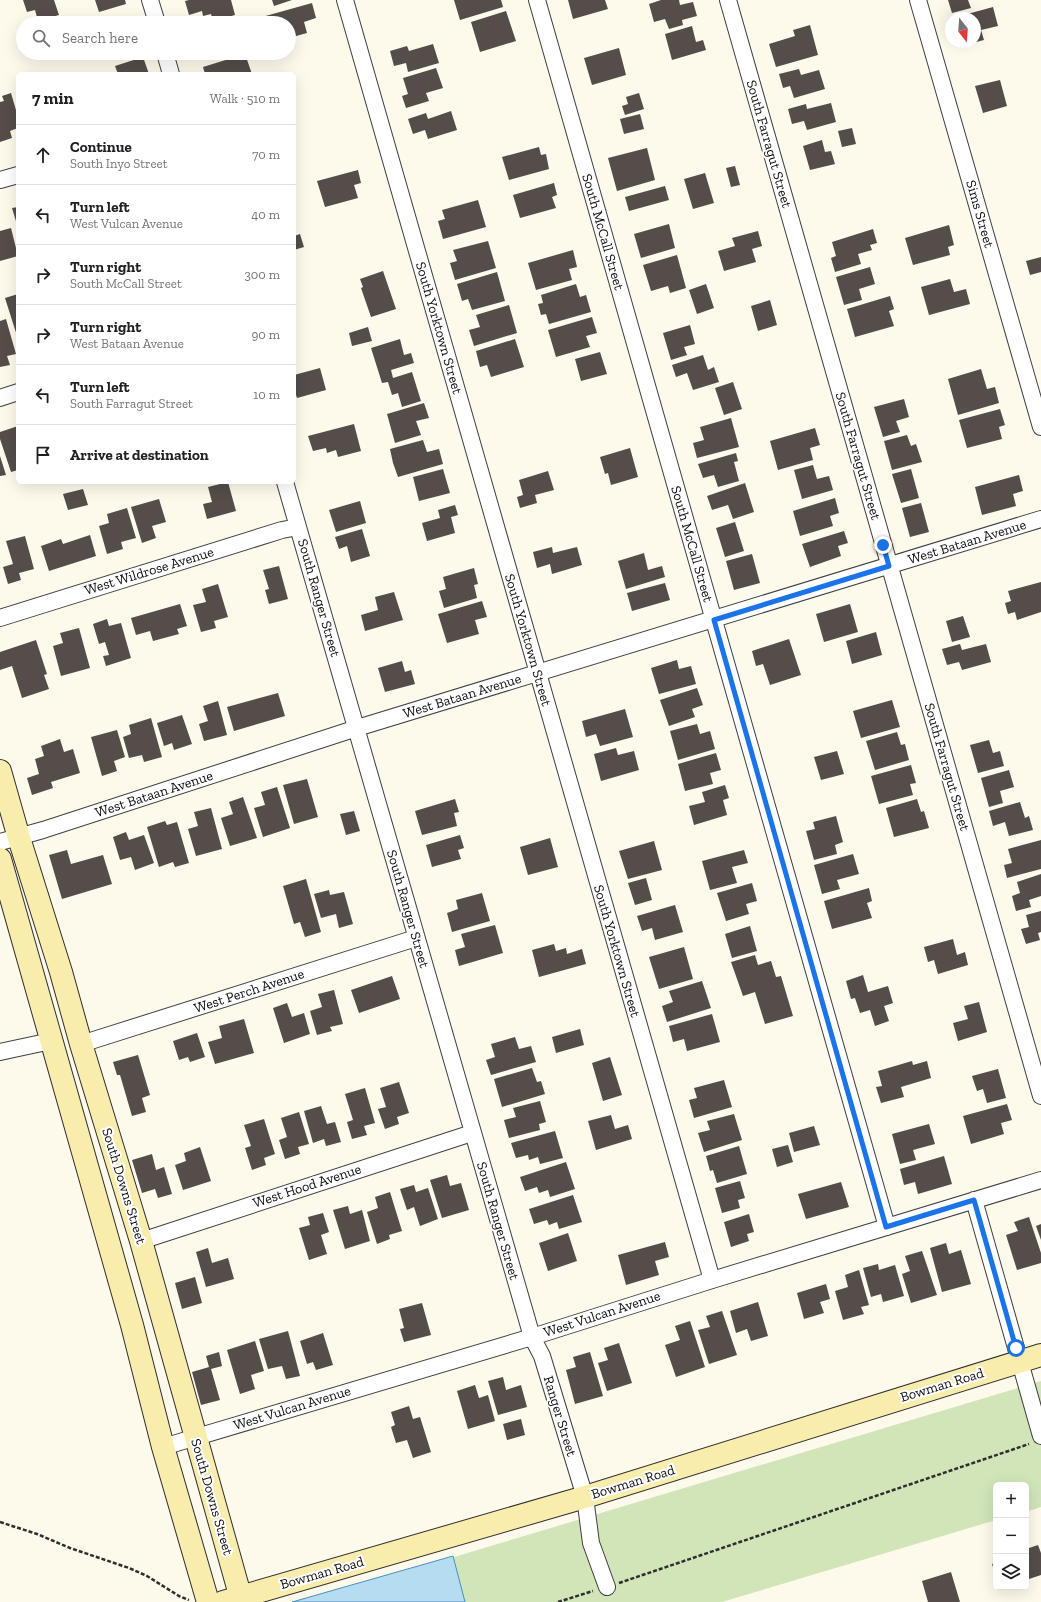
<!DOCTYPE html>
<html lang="en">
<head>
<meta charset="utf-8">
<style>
  :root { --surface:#fff; --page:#f2f2f2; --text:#202124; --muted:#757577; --line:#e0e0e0 }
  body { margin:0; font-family:"Zilla Slab",serif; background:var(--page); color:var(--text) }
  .controls { position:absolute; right:12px; bottom:12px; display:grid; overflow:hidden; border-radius:6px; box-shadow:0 4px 16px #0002 }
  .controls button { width:36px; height:36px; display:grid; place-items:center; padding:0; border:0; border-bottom:1px solid var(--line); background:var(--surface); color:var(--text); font:20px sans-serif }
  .compass { position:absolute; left:945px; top:12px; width:36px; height:36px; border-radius:50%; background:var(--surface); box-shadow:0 4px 16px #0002; rotate:163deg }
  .stop { position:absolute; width:12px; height:12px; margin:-9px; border:3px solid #1a73e8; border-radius:50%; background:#fff }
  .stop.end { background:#1a73e8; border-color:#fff; box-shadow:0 1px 4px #0008 }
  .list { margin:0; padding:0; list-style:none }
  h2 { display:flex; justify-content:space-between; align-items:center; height:52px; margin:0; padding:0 16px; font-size:17px }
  h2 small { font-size:13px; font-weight:400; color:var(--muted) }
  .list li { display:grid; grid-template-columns:26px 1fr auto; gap:12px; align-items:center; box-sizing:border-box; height:60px; padding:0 16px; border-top:1px solid var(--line) }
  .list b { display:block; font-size:15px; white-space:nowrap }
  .list p { margin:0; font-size:13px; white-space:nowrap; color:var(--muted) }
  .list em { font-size:13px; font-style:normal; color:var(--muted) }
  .icon { flex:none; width:22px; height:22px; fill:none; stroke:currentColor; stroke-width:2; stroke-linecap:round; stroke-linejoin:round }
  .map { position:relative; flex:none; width:1041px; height:1602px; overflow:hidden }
  .search { position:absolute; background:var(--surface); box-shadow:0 4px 16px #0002; left:16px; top:16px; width:280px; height:44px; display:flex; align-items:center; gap:10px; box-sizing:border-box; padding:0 14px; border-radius:22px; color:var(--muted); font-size:15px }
  .panel { position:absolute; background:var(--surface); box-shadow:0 4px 16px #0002; left:16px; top:72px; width:280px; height:412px; border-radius:6px }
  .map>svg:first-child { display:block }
  .green { fill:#d1e5b9 }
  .water { fill:#b5dcf0; stroke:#4392c1 }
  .building { fill:#544d49 }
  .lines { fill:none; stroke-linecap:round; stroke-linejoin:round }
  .street-casing { stroke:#3f3f3f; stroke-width:18 }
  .secondary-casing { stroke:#2e2e2e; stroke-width:24 }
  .path { stroke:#2e2e2e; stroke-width:2.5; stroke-dasharray:4 2; stroke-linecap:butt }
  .street { stroke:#fff; stroke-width:16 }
  .secondary { stroke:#f8edad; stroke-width:22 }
  .route { stroke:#1a73e8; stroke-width:5 }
  .labels { text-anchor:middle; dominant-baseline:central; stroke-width:4; stroke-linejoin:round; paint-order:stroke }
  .street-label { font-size:14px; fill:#0c0c0c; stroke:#fff }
</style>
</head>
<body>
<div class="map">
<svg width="1041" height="1602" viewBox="0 0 1041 1602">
  <rect width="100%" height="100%" fill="#fdfaec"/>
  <!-- green -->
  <path class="green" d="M1041,1381v126l-15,5v-27h-30v35l-274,82h-418z"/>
  <!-- water -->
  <path class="water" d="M453,1556l12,46h-173z"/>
  <!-- building -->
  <path class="building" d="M23,0h31l5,15 -21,6 -3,-11 -8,2z
    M95,0h30l1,4 -27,8z
    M189,0h42l4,15 -22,6 -2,-7 -8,2 -1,-5 -13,4 -4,-14z
    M272,0h20l-18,6z
    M454,0h47l2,7 -43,13z
    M568,0h37l3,9 -35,10z
    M661,0h18l1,5 13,-3 4,14 -15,4 1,5 -14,4 -4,-10 -11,3 -5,-18z
    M948,0h20l3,8 -19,5z
    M312,3l4,15 -12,4 3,11 -18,5v-15h-25l-2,-6z
    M993,7l5,19 -17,4 3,10 -23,6 -1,-4h15v-24h-14l-1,-2z
    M506,11l10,30 -36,11 -9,-30z
    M810,25l8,30 -42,12 -7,-23 26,-8 -2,-6z
    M692,26l4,16 7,-2 3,10 -34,10 -7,-26z
    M433,44l6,19 -31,9 -2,-9 -12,3 -4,-15 17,-5 2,5z
    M619,48l7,27 -34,10 -8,-27z
    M245,54l7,20h-47l-2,-7z
    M143,57l6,17h-31l-3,-8z
    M436,68l7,20 -17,5 3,8 -23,7 -4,-12 6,-2 -5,-16z
    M799,69l2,6 18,-5 6,19 -31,9 -4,-12 -7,2 -4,-14z
    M1000,80l7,26 -24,7 -8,-27z
    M11,93l7,24v11l-8,3 2,7 -12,4v-40l4,-1 -2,-5z
    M639,93l5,16 -19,6 -3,-9 6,-2 -2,-7z
    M831,103l5,19 -29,8 -3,-9 -12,3 -4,-15 18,-5 1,5z
    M451,111l6,19 -29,9 -3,-9 -12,4 -5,-15 18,-6 2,6z
    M640,114l4,15 -20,5 -4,-15z
    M852,128l4,16 -14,3 -4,-16z
    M822,140l3,12 6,-1 4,13 -25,6 -7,-24z
    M539,147l2,8 5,-1 3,15 -40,11 -7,-23z
    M647,148l8,32 -38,11 -9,-33z
    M735,166l5,19 -9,2 -5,-19z
    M358,170l3,13 -7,2 4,13 -33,9 -8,-26z
    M705,173l9,30 -21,6 -9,-30z
    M554,183l3,12 -5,2 4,11 -36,10 -7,-23z
    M665,186l4,14 -40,11 -4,-14z
    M478,200l8,27 -43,12 -5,-18 7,-2 -3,-9z
    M18,207v21l-6,-20z
    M669,224l6,24 -34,10 -7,-24z
    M949,225l5,20 -6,2 2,8 -37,10 -8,-27z
    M11,228l7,28 -18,5v-30z
    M873,229l4,14 -7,2 2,5 -14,4 3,10 -26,8 -4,-14 5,-2 -4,-14z
    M758,231l4,15 -10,3 4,13 -32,9 -6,-20 17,-5 -3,-8z
    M300,234l4,13 -10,3v-14z
    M488,241l8,27 -41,12 -5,-17 7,-2 -4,-11z
    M573,250l4,17 -8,2 3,11 -36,10 -8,-27z
    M677,255l9,33 -16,5 -2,-7 -17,5 -8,-26z
    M1041,257v15l-11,3 -4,-14z
    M870,267l5,17 -16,5 3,11 -18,5 -8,-28z
    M383,271l13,38 -25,8 -10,-29 2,-1 -3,-8z
    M497,272l8,29 -33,9 -4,-11 -6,2 -5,-17z
    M950,279l4,13 12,-3 4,15 -41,11 -8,-28z
    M576,284l4,13 6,-2 5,17 -42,12 -3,-10 -5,1 -3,-11 5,-1 -2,-8z
    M706,284l8,24 -17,6 -8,-24z
    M18,294v45l-13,-41z
    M890,296l4,13 -5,2 5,15 -39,11 -8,-28z
    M770,300l7,25 -19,6 -7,-25z
    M509,305l8,28 -43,13 -5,-16 11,-3 -4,-12z
    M592,317l5,16 -11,3 4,11 -34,10 -8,-27z
    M6,319l10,35 -9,2 3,9 -10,2v-46z
    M690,325l5,19 -11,3 3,8 -16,5 -8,-27z
    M368,327l4,14 -20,5 -3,-13z
    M400,339l4,16 7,-2 3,10 -23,7 2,8 19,-6 9,29 -19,6 -4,-14 -6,2 -4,-13 -6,1 -11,-35z
    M515,339l9,28 -33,10 -4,-12 -7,2 -4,-16z
    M600,352l7,22 -26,7 -6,-22z
    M703,355l5,15 6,-3 5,15 -26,8 -6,-17 -11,4 -4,-12z
    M320,368l6,22 -29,8 -3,-9v-14z
    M981,369l6,20 8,-2 4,16 -41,12 -10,-36z
    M733,382l9,27 -18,6 -9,-27z
    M904,399l5,18 -13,4 4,11 -17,5 -9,-30z
    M424,403l5,15 -13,3 5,14 -26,8 -8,-29z
    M1000,409l5,16 -6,2 3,12 -35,9 -8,-28z
    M731,418l8,29 -42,11 -4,-15 11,-3 -4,-13z
    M354,424l7,27 -23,6 -2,-7 -9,3 -1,-5 -13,3 -5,-15z
    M18,426v44l-7,2 -11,-33v-7z
    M815,428l5,17 -10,3 3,12 -35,10 -8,-29z
    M907,435l4,11 5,-2 6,18 -30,8 -8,-29z
    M423,440l4,12 12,-3 4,15 -45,13 -5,-14 -3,-14z
    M630,448l8,29 -27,8 -3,-12 -3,1 -5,-17z
    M736,453l2,8 -4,1 5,19 -21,6 -4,-12 -11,3 -5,-14z
    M0,456l6,19 -6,1z
    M813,465l4,14 12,-3 4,14 -31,9 -8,-29z
    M443,469l7,24 -31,8 -6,-24z
    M911,469l8,29 -18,5 -9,-29z
    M548,471l6,19 -19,5 2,8 -17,5 -3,-11 6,-2 -4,-15z
    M1019,475l4,16 -10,3 3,12 -34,9 -7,-28z
    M228,482l8,29 -29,8 -4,-15 9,-2 -4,-15z
    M745,483l9,29 -21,7 -5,-14 -16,5 -5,-14z
    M83,489l5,16 -20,5 -5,-16z
    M835,498l4,15 -9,3 3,10 -33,10 -7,-25z
    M159,499l7,23 -14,4 4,12 -14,5 -11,-36z
    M360,501l6,22 -30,9 -7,-22z
    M921,503l8,29 -19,5 -8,-29z
    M455,505l3,10 -7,2 4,16 -28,8 -5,-18 18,-5 -2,-8z
    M127,508l9,30 -15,4 2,7 -16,5 -8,-28 10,-3 -2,-9z
    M735,522l9,29 -19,6 -9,-29z
    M362,529l8,27 -19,6 -4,-16 -8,3 -4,-12z
    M844,531l4,12 -10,3 3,10 -31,11 -8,-23z
    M90,535l6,21 -47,15 -8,-25 20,-7 2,5z
    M25,536l9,33 -15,4 2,7 -13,4 -5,-17 10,-3 -7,-23z
    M552,547l1,6 24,-6 5,18 -30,9 -2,-10 -13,4 -4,-16z
    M644,553l4,17 14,-4 3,11 -39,12 -8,-28z
    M752,554l8,29 -26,7 -8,-29z
    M279,566l9,33 -19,5 -4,-14 4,-1 -6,-19z
    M474,568l4,16 -4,1 3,13 -33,10 -5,-17 7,-2 -3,-12z
    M1041,582v30l-24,8 -2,-8 -7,2 -3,-11 6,-2 -3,-10z
    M665,583l5,17 -38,11 -5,-18z
    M218,584l10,33 -14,4 2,7 -15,4 -8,-27 13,-3 -4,-13z
    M394,592l9,28 -38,11 -4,-16 17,-5 -3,-13z
    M482,601l5,16 -12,3 4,14 -32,9 -9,-29z
    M180,604l7,22 -10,3 2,5 -26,7 -3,-10 -14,4 -5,-17z
    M850,604l8,28 -34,10 -8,-28z
    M963,616l7,21 -18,5 -6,-21z
    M107,619l2,7 12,-3 10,35 -25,8 -3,-10 6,-1 -4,-13 -6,2 -6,-20z
    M79,628l11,40 -29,8 -8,-30 10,-3 -3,-10z
    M876,632l6,23 -30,9 -6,-23z
    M789,639l12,36 -31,10 -7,-21 -7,2 -4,-15z
    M36,640l11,34 -3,1 5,14 -27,9 -10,-32 -12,4v-18z
    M960,644l2,6 24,-6 5,18 -29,8 -3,-8 -12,3 -5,-16z
    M677,660l2,9 12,-3 5,18 -37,10 -8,-26z
    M402,661l3,11 6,-2 4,14 -30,8 -7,-24z
    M697,688l6,17 -11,4 3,8 -26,9 -9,-26z
    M278,693l7,23 -51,15 -7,-24z
    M892,700l8,27 -39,11 -8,-27z
    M218,701l9,34 -23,6 -5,-17 9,-3 -5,-15z
    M625,709l8,28 -33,9 -4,-12 -10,3 -4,-16z
    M182,715l10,29 -18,6 -2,-7 -8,3 -7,-23z
    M151,718l11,39 -18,5 -2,-7 -13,3 -6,-21 8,-3 -2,-9z
    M697,724l3,10 10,-3 5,18 -37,11 -8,-29z
    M117,730l8,27 -11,4 3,10 -15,5 -11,-39z
    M897,732l4,13 4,-1 4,16 -34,10 -9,-29z
    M60,739l4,13 9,-3 7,24 -29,9 2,6 -21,7 -5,-17 12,-4 -4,-15 9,-3 -3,-10z
    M989,740l4,13 7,-2 4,15 -26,7 -8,-28z
    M616,748l2,7 16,-4 5,19 -38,11 -7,-27z
    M837,751l7,23 -23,6 -7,-23z
    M716,753l5,17 -11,3 3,11 -28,7 -7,-27z
    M911,765l5,18 -6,1 3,11 -34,9 -8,-28z
    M1009,770l5,17 -14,4 3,12 -14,4 -8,-29z
    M307,779l11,38 -24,7 -11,-39z
    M725,785l4,13 -6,2 4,15 -33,10 -5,-19 16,-4 -3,-10z
    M277,787l13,41 -27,9 -9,-29 11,-3 -4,-13z
    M243,797l14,41 -27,8 -9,-28 12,-4 -4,-12z
    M455,799l4,13 -5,1 3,13 -35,9 -7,-24z
    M917,799l4,13 3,-1 5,17 -35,9 -8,-29z
    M1020,802l5,16 4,-2 4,14 -24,6 -4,-14 -12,4 -4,-15z
    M211,808l11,41 -26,7 -8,-27 10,-3 -4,-14z
    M354,811l6,20 -14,4 -6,-21z
    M836,816l7,26 -8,3 2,9 -23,6 -8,-29 9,-2 -2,-7z
    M165,821l2,4 10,-3 12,41 -14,4 -2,-5 -14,5 -12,-40z
    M126,832l3,8 15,-5 10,28 -19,7 -4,-13 -11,3 -7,-23z
    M460,835l4,13 -6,2 3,9 -29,8 -6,-22z
    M550,838l8,29 -30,8 -8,-28z
    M1041,840v29l-34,9 -3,-13 8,-2 -4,-14z
    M654,841l8,29 -34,9 -9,-28z
    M67,850l4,14 32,-9 9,29 -50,15 -13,-44z
    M744,850l4,13 -16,4 5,16 -27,7 -8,-29z
    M853,854l6,20 -22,6 3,9 -18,5 -8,-29z
    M1041,874v22l-12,4 2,7 -15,4 -4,-15 8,-3 -3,-11z
    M646,878l6,22 -17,5 -7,-22z
    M306,879l15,53 -16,5 -5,-15 -6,2 -11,-38z
    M752,883l5,18 -11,3 3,10 -23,7 -9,-28z
    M869,888l3,13 -5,2 5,15 -40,11 -8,-28z
    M329,890l1,5 14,-3 9,32 -14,4 -3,-14 -15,4 -7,-24z
    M482,893l8,28 -38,11 -5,-19 11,-4 -2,-9z
    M675,905l8,27 -28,8 -3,-12 -10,3 -5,-15z
    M1041,911v21l-3,1 2,7 -14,4 -5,-15 8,-2 -3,-12z
    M495,925l8,28 -44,13 -4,-16 10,-3 -4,-13z
    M750,926l7,25 -25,7 -7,-24z
    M953,939l4,16 8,-3 3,13 -30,9 -4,-14 -6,2 -4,-15z
    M554,944l2,7 10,-3 1,6 15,-5 4,15 -47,13 -7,-27z
    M684,947l9,32 -34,10 -10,-32z
    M755,955l3,10 13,-4 5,16 5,-1 12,40 -28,8 -10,-32 -12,4 -12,-34z
    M863,975l5,17 20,-6 5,17 -9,3 5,15 -14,5 -5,-16 -10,3 -5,-15 -4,1 -5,-18z
    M392,976l8,23 -41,14 -8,-23z
    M702,981l9,27 -44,14 -5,-16 11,-4 -4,-11z
    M334,990l9,34 -13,3 2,4 -15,4 -7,-24 12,-4 -4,-13z
    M979,1002l8,30 -29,9 -5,-18 15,-4 -4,-13z
    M287,1003l5,14 12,-4 6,21 -26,9 -11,-35z
    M712,1014l8,28 -33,9 -3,-12 -11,3 -4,-16z
    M244,1019l10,34 -39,11 -7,-22 14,-4 -3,-12z
    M580,1029l4,16 -28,8 -4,-16z
    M197,1033l8,24 -15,5 -2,-5 -9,3 -6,-19z
    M515,1037l4,12 12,-3 5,16 -45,13 -5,-15 9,-3 -4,-13z
    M138,1055l12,40 -8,3 4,14 -14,4 -12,-41h-3l-4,-13z
    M610,1057l12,38 -19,6 -11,-38z
    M912,1061l1,4 14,-4 4,17 -30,9 3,10 -23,6 -5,-16 6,-1 -4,-15z
    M532,1068l5,14 4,-1 4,13 -43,13 -8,-28z
    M998,1069l8,29 -19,5 -4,-14 -6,2 -5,-15z
    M724,1080l8,27 -38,11 -5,-18 8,-2 -3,-10z
    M399,1082l10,31 -12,4 2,7 -14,5 -7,-20 8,-2 -6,-19z
    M365,1088l10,35 -11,3 3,9 -15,4 -5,-17 6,-2 -8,-26z
    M540,1101l6,21 -7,2 1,6 -31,8 -5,-18 12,-3 -3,-9z
    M1007,1104l5,16 -11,3 3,11 -33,10 -8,-28z
    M321,1106l6,18 8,-2 6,20 -15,4 -2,-7 -11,4 -9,-32z
    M299,1112l10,32 -11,3 2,7 -15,5 -6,-19 8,-3 -6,-19z
    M734,1114l8,26 -38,12 -6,-19 12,-3 -3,-9z
    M611,1115l4,14 13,-4 4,14 -36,11 -8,-29z
    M264,1119l11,35 -11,4 2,7 -14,5 -7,-22 6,-2 -7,-21z
    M929,1124l6,20 -22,6 3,10 -16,4 -8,-30z
    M814,1126l6,19 -26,7 -5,-19z
    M555,1131l8,27 -23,6 -2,-7 -9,3 -1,-5 -12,3 -5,-15z
    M788,1145l5,17 -16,5 -5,-18z
    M739,1146l8,28 -30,9 -4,-13 -3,1 -4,-15z
    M200,1147l11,34 -28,9 -8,-25 11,-4 -2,-8z
    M152,1154l4,16 8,-3 8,27 -14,4 -3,-9 -13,4 -10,-33z
    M944,1156l8,28 -34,10 -3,-12 -11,3 -4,-16z
    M566,1162l9,27 -25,8 -2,-7 -9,3 -2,-6 -12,4 -5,-14z
    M447,1175l3,11 11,-3 8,27 -27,8 -12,-38z
    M740,1181l5,17 -7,2 2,8 -18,5 -7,-25z
    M841,1182l8,25 -43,12 -8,-25z
    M414,1185l2,7 12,-4 10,31 -18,7 -6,-19 -7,3 -7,-21z
    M390,1192l12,39 -13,4 1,4 -13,5 -10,-32 11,-4 -3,-11z
    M573,1195l9,27 -23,7 -2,-7 -8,3 -2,-5 -13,4 -5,-15z
    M348,1206l2,8 12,-4 8,31 -25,8 -12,-39z
    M323,1213l6,19 -8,3 6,19 -18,6 -10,-32 11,-3 -2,-8z
    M749,1214l5,18 -7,2 2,7 -18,6 -7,-25z
    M1029,1217l12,36v10l-24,7 -11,-35 12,-4 -4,-9z
    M1041,1224v16l-5,-14z
    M568,1233l9,28 -29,10 -9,-28z
    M665,1242l4,15 -14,4 4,14 -33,10 -8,-30z
    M946,1243l3,11 12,-4 10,34 -29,8 -12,-44z
    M208,1248l4,15 16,-5 6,21 -28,8 -10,-35z
    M922,1251l15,44 -26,8 -9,-29 8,-3 -5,-15z
    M878,1264l1,6 16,-5 9,31 -21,6 -2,-8 -10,3 -8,-29z
    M859,1270l10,35 -8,2 3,7 -21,6 -8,-29 13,-4 -3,-12z
    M195,1277l7,26 -20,6 -7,-26z
    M826,1284l4,15 -10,3 4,11 -20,6 -7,-26z
    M758,1302l10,34 -17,5 -4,-12 -11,4 -6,-22z
    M422,1303l9,32 -27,7 -4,-13 4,-1 -5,-19z
    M722,1311l15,44 -28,9 -11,-34 12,-3 -4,-11z
    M690,1321l15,46 -29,10 -11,-32 15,-5 -5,-14z
    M288,1331l12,45 -14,3 -4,-13 -14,3 -9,-30z
    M323,1333l10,32 -17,5 -3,-8 -6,2 -7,-23z
    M255,1341l9,30 -13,4 4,14 -15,5 -13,-44z
    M619,1343l13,40 -25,8 -9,-28 10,-3 -4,-12z
    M219,1352l3,14 -11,3 9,31 -19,5 -9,-33 17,-5 -3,-11z
    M590,1352l13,44 -28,8 -9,-34 10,-3 -3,-10z
    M503,1377l3,13 15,-5 6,22 -29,8 -10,-34z
    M475,1385l4,13 9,-3 7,26 -27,8 -11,-38z
    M409,1406l4,13 7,-2 11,35 -18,6 -6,-18 -11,3 -5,-16 4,-2 -4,-13z
    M521,1419l4,16 -18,5 -4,-16z
    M1038,1545l3,8v22l-15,5v-31z
    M996,1563v14l-4,-13z
    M951,1572l9,30h-32l-6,-21z"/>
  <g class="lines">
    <defs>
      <path id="street" d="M150,0l7,23
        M345,0l367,1280
        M537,0l350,1227
        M728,0l313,1096
        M918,0l123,427
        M165,53l6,21
        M0,180l18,-5
        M0,398l18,-6
        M285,482l241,834 6,21 10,19 43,141 6,46 16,44
        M0,618l282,-88 16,-3
        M0,842l43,-12 314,-102 684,-209
        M81,1044l335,-106
        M0,1052l51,-11
        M974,1200l67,236
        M141,1241l331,-108
        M163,1447l369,-110 180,-57 329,-100"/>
      <path id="secondary" d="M0,771l19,67 42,134 20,72 60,197 101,361
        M0,859l132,466 31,122 45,155
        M223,1602l362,-105 456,-142"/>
    </defs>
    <!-- street casing -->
    <use href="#street" class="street-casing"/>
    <!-- secondary casing -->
    <use href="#secondary" class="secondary-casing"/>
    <!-- path -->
    <path class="path" d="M0,1522l37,12 33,14 59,20 18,8 32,20 10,4
      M619,1583l410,-139
      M558,1602l35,-11"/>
    <!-- street -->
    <use href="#street" class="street"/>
    <!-- secondary -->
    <use href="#secondary" class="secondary"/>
  </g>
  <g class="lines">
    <!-- route -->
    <path class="route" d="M883,545l6,21 -175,54 172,607 88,-27 42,148"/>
  </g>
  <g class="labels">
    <!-- street labels -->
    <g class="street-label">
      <text transform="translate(769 144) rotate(74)">South Farragut Street</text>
      <text transform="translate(980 214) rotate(74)">Sims Street</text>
      <text transform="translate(603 232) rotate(74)">South McCall Street</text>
      <text transform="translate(439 328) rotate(74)">South Yorktown Street</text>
      <text transform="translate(858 456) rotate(74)">South Farragut Street</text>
      <text transform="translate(967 542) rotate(-17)">West Bataan Avenue</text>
      <text transform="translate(692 544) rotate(74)">South McCall Street</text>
      <text transform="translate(149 571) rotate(-17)">West Wildrose Avenue</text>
      <text transform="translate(319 598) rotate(74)">South Ranger Street</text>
      <text transform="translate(528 640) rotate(74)">South Yorktown Street</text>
      <text transform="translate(462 696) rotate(-17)">West Bataan Avenue</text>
      <text transform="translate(947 767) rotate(74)">South Farragut Street</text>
      <text transform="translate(154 794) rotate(-18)">West Bataan Avenue</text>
      <text transform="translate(408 909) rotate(74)">South Ranger Street</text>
      <text transform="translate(617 951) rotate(74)">South Yorktown Street</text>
      <text transform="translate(249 991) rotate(-18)">West Perch Avenue</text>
      <text transform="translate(124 1186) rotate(73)">South Downs Street</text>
      <text transform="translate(307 1186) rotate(-18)">West Hood Avenue</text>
      <text transform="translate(498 1221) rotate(74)">South Ranger Street</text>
      <text transform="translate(602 1314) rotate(-18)">West Vulcan Avenue</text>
      <text transform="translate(942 1385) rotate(-17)">Bowman Road</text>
      <text transform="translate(292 1408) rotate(-17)">West Vulcan Avenue</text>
      <text transform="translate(560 1416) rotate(73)">Ranger Street</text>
      <text transform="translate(633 1482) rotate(-17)">Bowman Road</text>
      <text transform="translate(212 1497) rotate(74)">South Downs Street</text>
      <text transform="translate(322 1573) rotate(-16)">Bowman Road</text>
    </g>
  </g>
</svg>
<div class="controls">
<button>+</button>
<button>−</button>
<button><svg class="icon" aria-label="layers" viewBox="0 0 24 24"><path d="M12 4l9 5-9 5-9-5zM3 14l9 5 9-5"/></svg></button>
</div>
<svg class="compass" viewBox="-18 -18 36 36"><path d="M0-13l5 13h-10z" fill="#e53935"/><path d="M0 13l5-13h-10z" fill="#757577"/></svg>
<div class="stop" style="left:1016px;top:1348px"></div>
<div class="stop end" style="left:883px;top:545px"></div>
<div class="search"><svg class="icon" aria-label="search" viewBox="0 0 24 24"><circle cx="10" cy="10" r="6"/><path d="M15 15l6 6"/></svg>Search here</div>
<section class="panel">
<h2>7 min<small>Walk · 510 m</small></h2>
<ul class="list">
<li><svg class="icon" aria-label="ahead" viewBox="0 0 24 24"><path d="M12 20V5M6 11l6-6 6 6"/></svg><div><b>Continue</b><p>South Inyo Street</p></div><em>70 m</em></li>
<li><svg class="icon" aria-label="left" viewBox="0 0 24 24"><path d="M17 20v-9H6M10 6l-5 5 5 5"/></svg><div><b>Turn left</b><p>West Vulcan Avenue</p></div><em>40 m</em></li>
<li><svg class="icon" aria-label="right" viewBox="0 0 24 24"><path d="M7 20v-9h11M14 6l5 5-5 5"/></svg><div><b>Turn right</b><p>South McCall Street</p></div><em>300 m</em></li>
<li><svg class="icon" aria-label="right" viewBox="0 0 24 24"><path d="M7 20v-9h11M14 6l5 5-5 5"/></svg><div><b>Turn right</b><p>West Bataan Avenue</p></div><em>90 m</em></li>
<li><svg class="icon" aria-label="left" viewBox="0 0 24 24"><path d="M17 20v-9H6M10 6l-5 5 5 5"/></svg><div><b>Turn left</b><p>South Farragut Street</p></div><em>10 m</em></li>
<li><svg class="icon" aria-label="arrive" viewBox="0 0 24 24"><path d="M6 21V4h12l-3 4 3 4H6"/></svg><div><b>Arrive at destination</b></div></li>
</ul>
</section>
</div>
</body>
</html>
